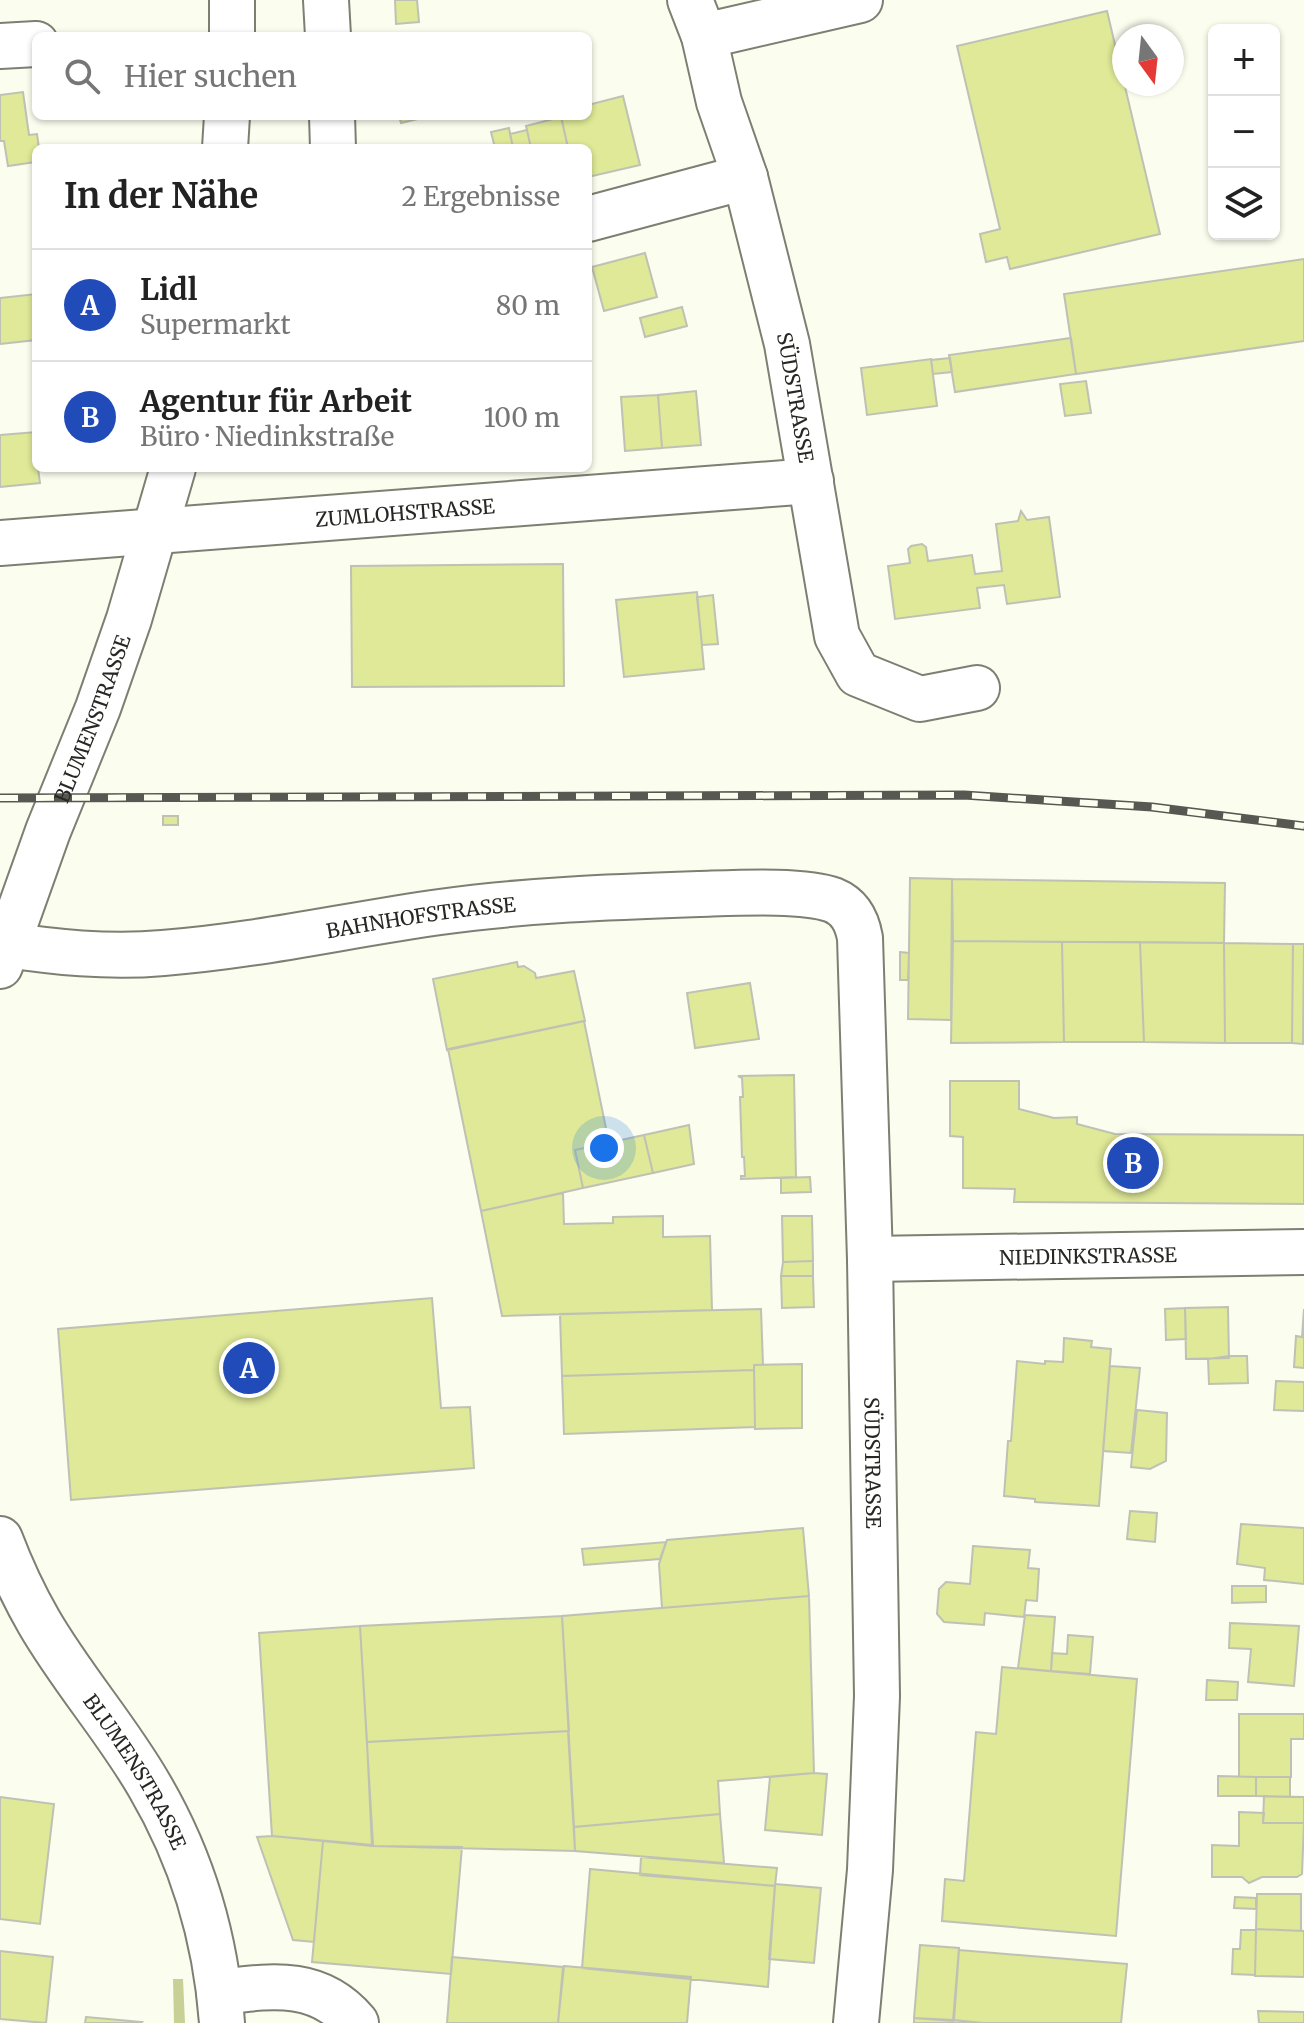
<!DOCTYPE html>
<html lang="de">
<head>
<meta charset="utf-8">
<style>
  :root { --surface:#fff; --page:#f2f2f2; --text:#222; --muted:#767676; --line:#e0e0e0; --accent:#204bb9 }
  body { margin:0; font-family:Merriweather,serif; background:var(--page); color:var(--text) }
  .controls { position:absolute; right:24px; top:24px; display:grid; overflow:hidden; border-radius:12px; box-shadow:0 2px 6px #0004 }
  .controls button { width:72px; height:72px; display:grid; place-items:center; padding:0; border:0; border-bottom:2px solid var(--line); background:var(--surface); color:var(--text); font:40px sans-serif }
  .compass { position:absolute; left:1112px; top:24px; width:72px; height:72px; border-radius:50%; background:var(--surface); box-shadow:0 2px 6px #0004; rotate:165deg }
  .you { position:absolute; left:604px; top:1148px; width:28px; height:28px; margin:-20px; border:6px solid #fff; border-radius:50%; background:#1a73e8; box-shadow:0 0 0 12px #1a73e833 }
  .badge { display:grid; place-items:center; width:52px; height:52px; border-radius:50%; background:var(--accent); color:#fff; font-size:26px; font-weight:700 }
  .pin { position:absolute; translate:-50% -50%; border:4px solid #fff; box-shadow:0 2px 8px #0006 }
  .list { margin:0; padding:0; list-style:none }
  h2 { display:flex; justify-content:space-between; align-items:center; height:104px; margin:0; padding:0 32px; font-size:34px }
  h2 small { font-size:26px; font-weight:400; color:var(--muted) }
  .list li { display:grid; grid-template-columns:52px 1fr auto; gap:24px; align-items:center; box-sizing:border-box; height:112px; padding:0 32px; border-top:2px solid var(--line) }
  .list b { display:block; font-size:30px; white-space:nowrap }
  .list p { margin:0; font-size:26px; white-space:nowrap; color:var(--muted) }
  .list em { font-size:26px; font-style:normal; color:var(--muted) }
  .icon { flex:none; width:44px; height:44px; fill:none; stroke:currentColor; stroke-width:2; stroke-linecap:round; stroke-linejoin:round }
  .map { position:relative; flex:none; width:1304px; height:2023px; overflow:hidden }
  .search { position:absolute; background:var(--surface); box-shadow:0 2px 6px #0004; left:32px; top:32px; width:560px; height:88px; display:flex; align-items:center; gap:20px; box-sizing:border-box; padding:0 28px; border-radius:12px; color:var(--muted); font-size:30px }
  .panel { position:absolute; background:var(--surface); box-shadow:0 2px 6px #0004; left:32px; top:144px; width:560px; height:328px; border-radius:12px }
  .map>svg:first-child { display:block }
  .green { fill:#c9d096 }
  .building { fill:#dfe997; stroke:#bfc1b4; stroke-width:2 }
  .lines { fill:none; stroke-linecap:round; stroke-linejoin:round }
  .minor-casing { stroke:#7d7f72; stroke-width:48 }
  .minor { stroke:#fff; stroke-width:44 }
  .rail-casing { stroke:#565851; stroke-width:9 }
  .rail { stroke:#fbfdef; stroke-width:6; stroke-dasharray:18; stroke-linecap:butt }
  .labels { text-anchor:middle; dominant-baseline:central; stroke-width:6; stroke-linejoin:round; paint-order:stroke }
  .street-label { font-size:20px; fill:#272823; stroke:#fbfdef }
</style>
</head>
<body>
<div class="map">
<svg width="1304" height="2023" viewBox="0 0 1304 2023">
  <rect width="100%" height="100%" fill="#fbfdef"/>
  <!-- green -->
  <path class="green" d="M173,1979h10l2,44h-11z"/>
  <!-- building -->
  <path class="building" d="M395,0h22l2,22 -23,2z
    M1107,11l53,223 -150,35 -3,-12 -21,5 -6,-28 20,-5 -43,-183z
    M23,92l6,43 8,-1 2,14h-3v14l-28,4 -4,-25h-4v-46z
    M623,96l17,69 -52,12v-29h-20l-7,-32h27v-11z
    M399,116h31l-29,7z
    M561,117l7,31h-37l-5,-22z
    M509,128l4,20h-18l-4,-16z
    M527,130l4,18h-18l-3,-14z
    M645,253l12,44 -53,14 -12,-44z
    M1304,259v82l-228,33 -12,-80z
    M36,294v46l-36,4v-46z
    M682,307l5,19 -42,11 -5,-19z
    M1071,338l5,36 -121,18 -6,-37z
    M950,358l2,14 -19,2 -2,-14z
    M931,359l6,47 -70,9 -6,-47z
    M1086,381l5,32 -26,3 -5,-32z
    M696,391l5,54 -39,3 -4,-53z
    M658,395l4,53 -37,3 -4,-54z
    M36,432v36h2l2,15 -40,4v-52z
    M1021,511l6,9 22,-3 11,80 -53,7 -3,-19 -27,3 3,20 -85,11 -7,-53 22,-3 -2,-14 3,-3 11,-2 4,3 2,14 44,-6 3,19 27,-3 -6,-47 22,-3z
    M563,564l1,122 -212,1 -1,-121z
    M697,592l7,77 -80,8 -8,-77z
    M713,595l5,49 -16,1 -5,-48z
    M163,816h15v9h-15z
    M910,878l42,1 -1,141 -43,-1z
    M952,879l273,4 -1,60 -271,-2z
    M953,941l109,1 2,100 -113,1z
    M1062,942h78l4,100h-80z
    M1140,942l84,1 1,100 -81,-1z
    M1224,943l69,1 -1,99h-67z
    M1293,944h11l-1,100 -11,-1z
    M900,952l9,1 -1,27h-8z
    M517,962l1,5 6,-1 11,7 1,5 38,-7 11,50 -138,29 -14,-71z
    M750,983l9,56 -64,9 -8,-55z
    M584,1021l25,122 -34,7 8,38 -102,23 -33,-162z
    M794,1075l2,102 -55,2v-3h4l-1,-19h-2l-2,-60h3l-1,-19 -4,-2z
    M950,1081h69v28l35,9 23,-1v7l38,10 189,1v69l-290,-2 1,-13 -52,-1v-51l-13,-1z
    M689,1125l5,39 -41,9 -9,-38z
    M644,1135l9,38 -70,15 -8,-38z
    M810,1177l1,15 -30,1v-15z
    M563,1193l1,31 49,-1v-6l50,-1v21l47,-1 2,74 -210,6 -21,-105z
    M782,1216h30l1,45 -30,1z
    M813,1261v15h-32l2,-14z
    M781,1276h32l1,31 -32,1z
    M432,1298l9,110 29,-1 4,61 -403,32 -13,-171z
    M1228,1307l1,51 -43,1 -1,-51z
    M1185,1308l1,31 -20,1 -1,-31z
    M761,1309l2,56h-9v5l-192,6 -2,-62z
    M1304,1309v59l-10,-1 2,-31 6,1z
    M1064,1338l28,3 -1,6 20,2 -12,157 -64,-4v-3l-31,-3 4,-55h3l6,-80 28,3v-3l18,1z
    M1229,1356h18l1,27 -39,1 -1,-25z
    M802,1364v64l-47,1 -1,-64z
    M1110,1366l30,2 -9,85 -28,-2z
    M754,1370l1,57 -191,7 -2,-58z
    M1276,1381l28,1v29l-30,-1z
    M1137,1410l30,3 -1,48 -16,8 -19,-2z
    M1130,1511l27,2 -2,29 -28,-3z
    M1241,1524l63,4v56l-40,-4 1,-12 -28,-4z
    M803,1528l6,68 -147,12 -3,-44 8,-24z
    M666,1542l-6,17 -76,6 -2,-16z
    M973,1546l57,4 -2,18 11,1 -2,32 -11,-1 -2,17 -39,-4 -1,12 -40,-3 -7,-8 2,-25 7,-7 24,2z
    M1232,1586h34v16l-34,1z
    M809,1596l5,177 -96,8 2,33 -146,13 -12,-211z
    M1025,1615l30,2 -4,54 -33,-3z
    M562,1616l7,115 -202,11 -7,-116z
    M1230,1623l69,3 -5,60 -46,-4 3,-33 -22,-1z
    M360,1626l13,219 -101,-9 -13,-203z
    M1068,1635l25,2 -3,37 -39,-3 1,-18 15,1z
    M1002,1667l135,12 -21,257 -174,-15 3,-42 19,2 12,-149 20,2z
    M1207,1680l31,2 -1,18h-31z
    M1239,1714h65v25h-13v38h-52z
    M568,1731l7,120 -203,-5 -5,-104z
    M814,1773l13,1 -5,61 -57,-5 5,-53z
    M1218,1776l38,1v19h-38z
    M1256,1777h34v20l-34,-1z
    M1264,1796l40,1v26h-41z
    M0,1797l54,7 -14,120 -40,-5z
    M1239,1812l25,1 -1,10h41l-2,51 -5,3h-35l-13,6 -7,-6h-30v-32l27,1z
    M720,1814l4,49 -149,-12 -1,-24z
    M272,1836l51,5 -9,101 -21,-2 -36,-103z
    M323,1841l49,5 90,1 -11,127 -139,-12z
    M641,1857l136,11 -2,18 -135,-11z
    M590,1869l185,17 -7,101 -186,-19z
    M775,1884l46,4 -7,75 -45,-4z
    M1257,1894h44v37l-45,-2z
    M1235,1897l21,1v11l-22,-1z
    M1256,1929l48,2v46l-49,-1z
    M1241,1930h15l-1,45 -23,-1 1,-25h7z
    M920,1945l39,3 -6,73 -39,-3z
    M959,1950l168,14 -6,59h-138l-29,-3z
    M0,1951l53,6 -7,66 -46,-4z
    M452,1957l111,10 -5,56h-111z
    M564,1966l127,11 -4,46h-129z
    M1258,2011l46,1v11h-45z
    M86,2017l56,5 -1,1h-56z
    M914,2018l40,2 29,3h-69z"/>
  <g class="lines">
    <defs>
      <g id="minor">
        <path d="M326,0l2,36"/>
        <path id="s1" d="M690,0l14,36 15,66 26,75 42,167 50,292 21,38 62,25 57,-11"/>
        <path d="M232,36v-36"/>
        <path d="M704,36l156,-36"/>
        <path d="M0,46l36,-2"/>
        <path d="M332,116l1,32"/>
        <path d="M225,148l2,-32"/>
        <path d="M588,219l157,-42"/>
        <path id="s2" d="M0,543l811,-62"/>
        <path id="s3" d="M0,944c54,8 108,14 163,9 93,-7 184,-28 277,-41 85,-12 173,-15 260,-18 33,-1 104,-5 133,6 17,7 24,21 27,38l10,321 7,437 -7,174 -14,153"/>
        <path id="s4" d="M0,966l48,-135 50,-123 31,-89 44,-151"/>
        <path id="s5" d="M870,1259l434,-7"/>
        <path id="s6" d="M0,1539c11,29 24,57 39,83 33,57 77,106 110,163 43,73 67,154 73,238"/>
        <path d="M219,1992c52,-6 99,-14 137,31"/>
      </g>
    </defs>
    <!-- minor casing -->
    <use href="#minor" class="minor-casing"/>
    <!-- minor -->
    <use href="#minor" class="minor"/>
    <defs>
      <path id="rail" d="M0,798l964,-3 188,12 152,19"/>
    </defs>
    <!-- rail casing -->
    <use href="#rail" class="rail-casing"/>
    <!-- rail -->
    <use href="#rail" class="rail"/>
  </g>
  <g class="labels">
    <!-- street labels -->
    <g class="street-label">
      <text stroke="none"><textPath href="#s1" startOffset="412">SÜDSTRASSE</textPath></text>
      <text stroke="none"><textPath href="#s2" startOffset="406">ZUMLOHSTRASSE</textPath></text>
      <text stroke="none"><textPath href="#s4" startOffset="264">BLUMENSTRASSE</textPath></text>
      <text stroke="none"><textPath href="#s3" startOffset="424">BAHNHOFSTRASSE</textPath></text>
      <text stroke="none"><textPath href="#s5" startOffset="218">NIEDINKSTRASSE</textPath></text>
      <text stroke="none"><textPath href="#s3" startOffset="1412">SÜDSTRASSE</textPath></text>
      <text stroke="none"><textPath href="#s6" startOffset="270">BLUMENSTRASSE</textPath></text>
    </g>
  </g>
</svg>
<div class="controls">
<button>+</button>
<button>−</button>
<button><svg class="icon" aria-label="layers" viewBox="0 0 24 24"><path d="M12 4l9 5-9 5-9-5zM3 14l9 5 9-5"/></svg></button>
</div>
<svg class="compass" viewBox="-18 -18 36 36"><path d="M0-13l5 13h-10z" fill="#e53935"/><path d="M0 13l5-13h-10z" fill="#767676"/></svg>
<div class="you"></div>
<div class="pin badge" style="left:249px;top:1368px">A</div>
<div class="pin badge" style="left:1133px;top:1163px">B</div>
<div class="search"><svg class="icon" aria-label="search" viewBox="0 0 24 24"><circle cx="10" cy="10" r="6"/><path d="M15 15l6 6"/></svg>Hier suchen</div>
<section class="panel">
<h2>In der Nähe<small>2 Ergebnisse</small></h2>
<ul class="list">
<li><span class="badge">A</span><div><b>Lidl</b><p>Supermarkt</p></div><em>80 m</em></li>
<li><span class="badge">B</span><div><b>Agentur für Arbeit</b><p>Büro · Niedinkstraße</p></div><em>100 m</em></li>
</ul>
</section>
</div>
</body>
</html>
